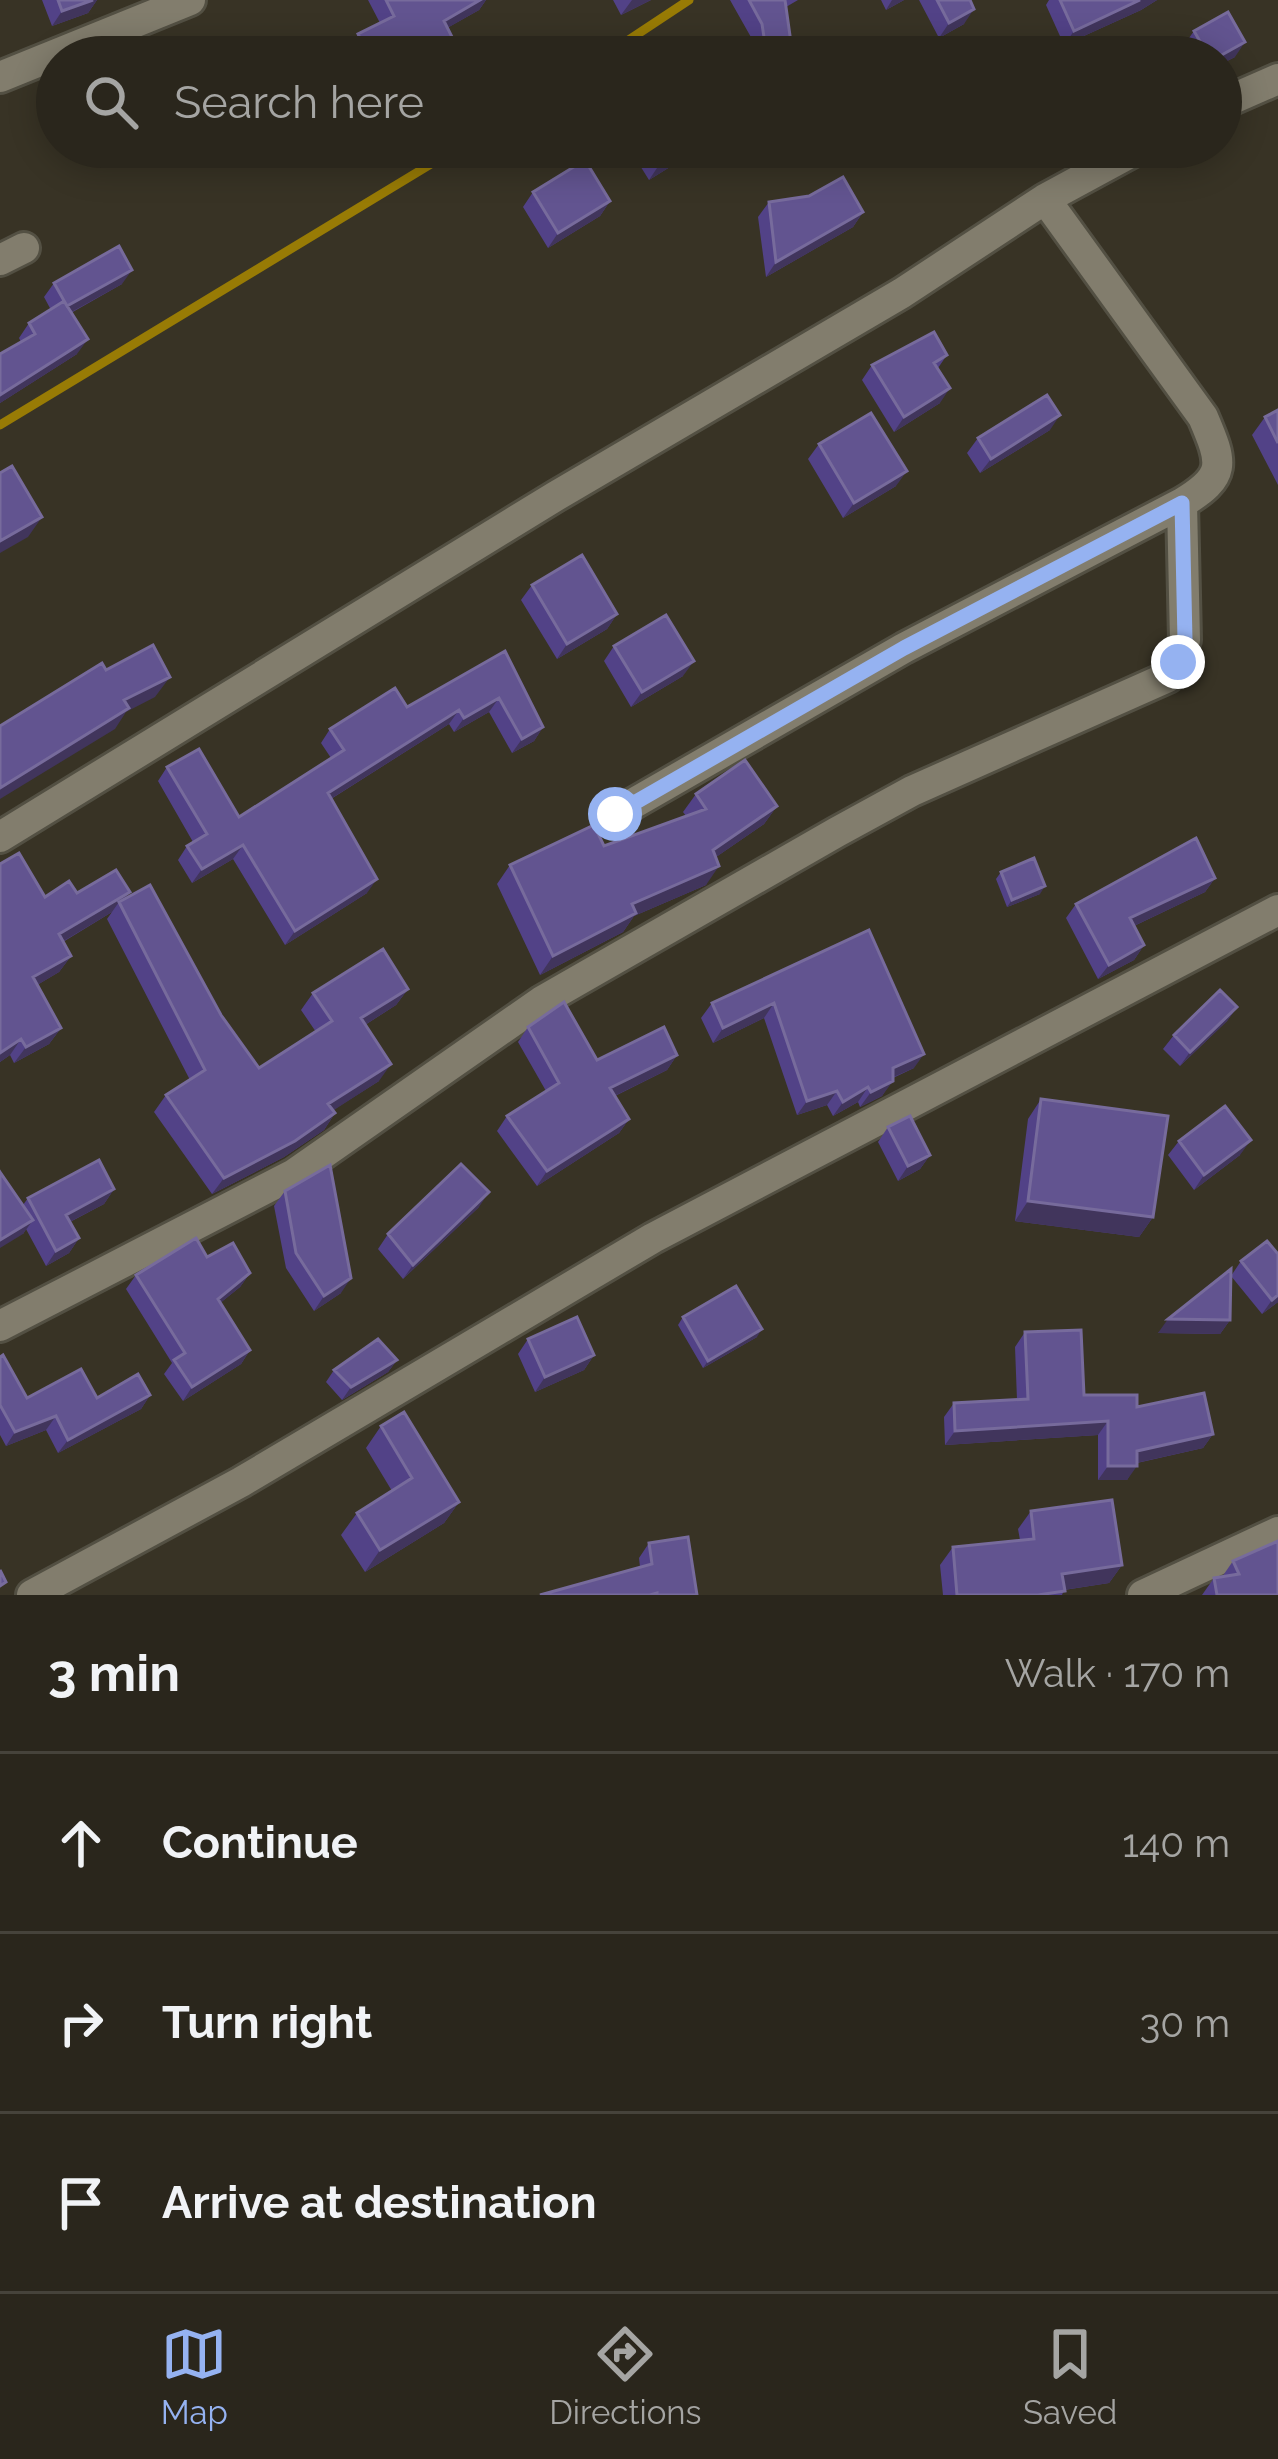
<!DOCTYPE html>
<html lang="en">
<head>
<meta charset="utf-8">
<style>
  :root { --surface:#2a261c; --page:#363229; --text:#f1f3f6; --muted:#a5a5a3; --line:#46433b; --accent:#95b2f1 }
  body { margin:0; font-family:Raleway,sans-serif; background:var(--page); color:var(--text) }
  .stop { position:absolute; width:36px; height:36px; margin:-27px; border:9px solid #95b2f1; border-radius:50%; background:#fff }
  .stop.end { background:#95b2f1; border-color:#fff; box-shadow:0 3px 12px #0008 }
  .list { margin:0; padding:0; list-style:none }
  h2 { display:flex; justify-content:space-between; align-items:center; height:156px; margin:0; padding:0 48px; font-size:51px }
  h2 small { font-size:39px; font-weight:400; color:var(--muted) }
  .list li { display:grid; grid-template-columns:78px 1fr auto; gap:36px; align-items:center; box-sizing:border-box; height:180px; padding:0 48px; border-top:3px solid var(--line) }
  .list b { display:block; font-size:45px; white-space:nowrap }
  .list em { font-size:39px; font-style:normal; color:var(--muted) }
  .icon { flex:none; width:66px; height:66px; fill:none; stroke:currentColor; stroke-width:2; stroke-linecap:round; stroke-linejoin:round }
  .map { position:relative; flex:none; width:1278px; height:1595px; overflow:hidden }
  .search { position:absolute; background:var(--surface); box-shadow:0 6px 30px #0003; left:36px; right:36px; top:36px; height:132px; display:flex; align-items:center; gap:30px; box-sizing:border-box; padding:0 42px; border-radius:66px; color:var(--muted); font-size:45px }
  .sheet { height:696px; background:var(--surface) }
  nav { display:flex; justify-content:space-around; align-items:center; box-sizing:border-box; height:168px; border-top:3px solid var(--line); background:var(--surface); font-size:33px; color:var(--muted) }
  nav a { display:grid; justify-items:center; gap:6px }
  nav .on { color:var(--accent) }
  .map>svg:first-child { display:block }
  .lines { fill:none; stroke-linecap:round; stroke-linejoin:round }
  .stream { stroke:#987b05; stroke-width:9 }
  .minor-casing { stroke:#535043; stroke-width:36 }
  .minor { stroke:#827d6d; stroke-width:30 }
  .wall { fill:#524287 }
  .shaded-wall { fill:#41355c }
  .building { fill:#625490; stroke:#776b9c; stroke-width:3 }
  .route { stroke:#95b2f1; stroke-width:15 }
</style>
</head>
<body>
<div class="map">
<svg width="1278" height="1595" viewBox="0 0 1278 1595">
  <rect width="100%" height="100%" fill="#383325"/>
  <g class="lines">
    <!-- stream -->
    <path class="stream" d="M603,57l86,-57
      M0,425l459,-278"/>
    <defs>
      <path id="minor" d="M0,77l190,-77
        M1221,104l57,-25
        M0,260l24,-12
        M615,814l289,-166 278,-145
        M0,837l556,-341 346,-203 143,-94 96,-52
        M0,1326l294,-152 248,-173 295,-169 75,-41 256,-114 17,-37 -3,-137c45,-27 41,-39 21,-86l-158,-218
        M32,1595l209,-113 412,-244 625,-328
        M1143,1595l135,-63"/>
    </defs>
    <!-- minor casing -->
    <use href="#minor" class="minor-casing"/>
    <!-- minor -->
    <use href="#minor" class="minor"/>
  </g>
  <!-- wall -->
  <path class="wall" d="M42,0h55l-9,13 -36,13z
    M368,0h118l-7,10 -32,18 15,29h-110l-4,-7 10,-16 22,-11z
    M613,0h38l-30,15z
    M730,0h68l-12,7 7,50h-39l-2,-18z
    M881,0h23l-18,10z
    M919,0h51l-6,24 -25,14z
    M1049,0h108l-16,10 -77,35 -18,-40z
    M1194,31l41,26 -14,7v-7h-31l-6,-12z
    M698,147l-4,5 -45,28 -20,-32z
    M766,147h39l-10,14 -26,3z
    M533,192l77,9 -10,15 -52,32 -25,-41z
    M769,202l94,10 -10,15 -87,50 -8,-60z
    M54,283l68,1 -51,29 6,41 -77,49v-49l21,-12 -2,-4 10,-15 22,-13 -7,-13z
    M947,355l-9,13 2,35 -46,29 -32,-52 10,-15z
    M1278,410v75l-26,-50 13,-18z
    M1050,430l-70,43 -13,-20 11,-15z
    M819,444l77,42 -53,32 -35,-59z
    M532,585l85,29 -10,15 -50,30 -36,-59z
    M614,646l69,30 -52,31 -27,-46z
    M505,651l38,76 -9,14 -22,12 -23,-41 -35,20 -5,-8 -118,75 36,94 -82,52 -52,-86 -41,24 -14,-23 9,-14 6,-4 -35,-61 9,-14 72,50 92,-59 -10,-15 9,-14 77,-22z
    M696,794l81,12 -13,18 -48,33 -10,28 -72,31 -11,16 -83,43 -43,-91 13,-19 94,-19 82,-30 -3,-4z
    M0,864l45,33 32,-4 48,6 96,116 38,53 57,-36 -15,-22 12,-17 95,-4 -12,16 -31,20 14,56 -46,29 2,3 -11,17 -40,27 -72,37 -58,-82 12,-17 24,-15 -83,-161 5,-7 -49,30 8,14 -12,16 -22,13 24,43 -12,16 -35,19 -4,-8 -10,7z
    M1001,872l39,22 -33,13 -11,-28z
    M1215,878l-10,14 -71,34 10,19 -10,15 -36,19 -32,-61 10,-14z
    M869,930l45,138 -21,10 -11,18 -22,11 -2,-5 -25,14 -6,-11 -30,10 -33,-97 -51,25 -12,-25 11,-15z
    M1237,1007l-10,14 -47,45 -17,-17 11,-14z
    M528,1027l69,33 80,-5 -10,15 -52,26 14,23 -10,14 -82,53 -40,-55 10,-15 39,-25 -28,-49z
    M1041,1099l112,118 -14,20 -124,-16 13,-102z
    M888,1127l42,28 -10,14 -22,12 -20,-39z
    M1179,1141l61,14 -46,35 -26,-35z
    M114,1189l-10,15 -34,18 9,16 -10,15 -23,13 -20,-37 -3,5v-29l5,-7z
    M285,1191l56,102 -27,18 -28,-43 -12,-62z
    M479,1207l-76,72 -25,-30 10,-15z
    M1278,1254v48l-16,12 -31,-38 -1,44 -10,14 -62,-1 73,-57 10,-15z
    M207,1257l43,16 -10,14 -20,16 30,47 -9,14 -58,37 -19,-27 8,-11 -46,-74 10,-14z
    M683,1317l74,20 -54,31 -25,-43z
    M1025,1332l59,63 53,12 76,27 -10,14 -66,15 -10,17h-29v-45l-153,10 -1,-28 10,-14 63,-3 -2,-53z
    M528,1339l66,16 -10,15 -49,22 -17,-38z
    M0,1357l27,41h70l53,-3 -9,14 -83,44 -12,-23 -40,16 -6,-11z
    M397,1360l-9,12 -46,28 -16,-18 8,-12z
    M381,1426l78,76 -15,21 -79,49 -24,-37 16,-22 35,-22 -26,-43z
    M1031,1511l91,54 -13,18 -45,7 -2,5h-119l-3,-30 13,-18 67,-7 -2,-11z
    M649,1543l48,52h-157l100,-28 -1,-9z
    M1233,1561l45,34h-76l12,-17 8,-1z"/>
  <!-- shaded-wall -->
  <path class="shaded-wall" d="M93,0h4l-9,13 -36,13 10,-15z
    M480,0h6l-7,10 -46,26 11,-15z
    M632,0h19l-30,15z
    M892,0h12l-18,10z
    M1140,0h17l-16,10 -77,35 10,-14z
    M974,9l-10,15 -25,14 10,-15z
    M1245,42l-10,15 -14,7v-7h-3z
    M689,147h9l-4,5 -45,28 10,-15z
    M795,147h10l-10,14 -26,3 10,-15z
    M610,201l-10,15 -52,32 10,-15z
    M863,212l-10,15 -87,50 10,-15z
    M132,270l-10,14 -65,36 10,-14z
    M88,339l-11,15 -77,49v-8z
    M950,388l-10,15 -46,29 10,-15z
    M1060,415l-10,15 -70,43 11,-14z
    M907,471l-11,15 -53,32 11,-15z
    M42,517l-14,20 -28,16v-12z
    M617,614l-10,15 -50,30 10,-15z
    M694,661l-11,15 -52,31 11,-15z
    M170,677l-15,20 -29,15 -11,17 -115,70v-11l124,-88z
    M499,698l-10,14 -35,20 10,-14z
    M459,710l-10,14 -131,83 10,-14z
    M543,727l-9,14 -22,12 10,-14z
    M777,806l-13,18 -64,44 13,-18z
    M243,845l-10,14 -41,24 10,-14z
    M719,866l-13,19 -72,31 -11,16 -83,43 13,-19 79,-52z
    M1215,878l-10,14 -86,41 11,-15z
    M377,879l-10,14 -82,52 10,-14z
    M1045,886l-5,8 -33,13 5,-7z
    M130,892l-10,13 -1,-3 -7,10 -65,39 12,-17z
    M1144,945l-10,15 -36,19 11,-14z
    M71,956l-12,16 -37,22 11,-17z
    M408,989l-12,16 -47,30 12,-17z
    M774,1003l-10,15 -51,25 10,-15z
    M1237,1007l-10,14 -47,45 10,-14z
    M61,1028l-12,16 -35,19 12,-16z
    M21,1039l-11,16 -10,7v-9z
    M924,1054l-10,14 -32,14 11,-14z
    M677,1055l-10,15 -67,33 10,-15z
    M391,1064l-12,17 -62,40 11,-17z
    M893,1081l-11,15 -22,11 11,-15z
    M868,1087l-10,15 -25,14 10,-14z
    M837,1091l-10,14 -30,10 10,-14z
    M335,1113l-11,17 -40,27 -72,37 12,-16z
    M629,1119l-10,14 -82,53 10,-15z
    M1251,1140l-11,15 -46,35 10,-15z
    M930,1155l-10,14 -22,12 10,-15z
    M114,1189l-10,15 -48,25 10,-14z
    M489,1192l-10,15 -76,72 10,-14z
    M1028,1201l125,16 -14,20 -124,-16z
    M33,1220l-10,14 -23,14v-8z
    M79,1238l-10,15 -23,13 10,-15z
    M250,1273l-10,14 -32,26 10,-14z
    M351,1278l-10,15 -27,18 10,-15z
    M1278,1295v7l-16,12 10,-14z
    M1168,1319l62,1 -10,14 -62,-1z
    M762,1329l-5,8 -54,31 5,-7z
    M250,1350l-9,14 -58,37 9,-14z
    M594,1355l-10,15 -49,22 10,-15z
    M397,1360l-9,12 -46,28 9,-13z
    M150,1395l-9,14 -83,44 10,-13z
    M56,1416l-10,14 -40,16 9,-14z
    M1108,1421l-10,14 -153,10 10,-14z
    M1213,1434l-10,14 -76,17 10,-14z
    M1108,1466h29l-10,14h-29z
    M459,1502l-15,21 -79,49 15,-22z
    M1122,1565l-13,18 -59,9 12,-18z"/>
  <!-- building -->
  <path class="building" d="M58,0h35l-31,11z
    M386,0h94l-36,21 18,36h-92l-12,-23 36,-18z
    M749,0h36l8,57h-26l-5,-33z
    M937,0h33l4,9 -25,14z
    M1060,0h80l-66,31z
    M1228,12l17,30 -27,15h-9l-15,-26z
    M648,147h41l-30,18z
    M585,160l25,41 -52,32 -25,-41z
    M843,177l20,35 -87,50 -7,-60 40,-6z
    M119,246l13,24 -65,36 -13,-23z
    M64,301l24,38 -88,56v-41l35,-20 -6,-11z
    M934,332l13,23 -13,8 16,25 -46,29 -32,-52z
    M1047,395l13,20 -69,44 -13,-21z
    M1278,410v33l-13,-26z
    M871,413l36,58 -53,32 -35,-59z
    M12,466l30,51 -42,24v-68z
    M582,555l35,59 -50,30 -35,-59z
    M666,615l28,46 -52,31 -28,-46z
    M153,645l17,32 -46,23 5,8 -129,80v-62l102,-63 4,7z
    M505,651l38,76 -21,12 -23,-41 -35,20 -5,-8 -131,83 49,86 -82,52 -52,-86 -41,24 -15,-23 20,-12 -40,-67 32,-18 40,68 105,-67 -14,-21 65,-41 12,19z
    M745,760l32,46 -64,44 6,16 -87,38 4,9 -83,43 -43,-91 84,-40 10,21 102,-37 -10,-15z
    M1196,838l19,40 -85,40 14,27 -35,20 -33,-61z
    M19,853l26,44 24,-16 8,12 39,-23 14,22 -71,42 12,22 -38,21 28,51 -35,19 -5,-8 -21,14v-189z
    M1034,858l11,28 -33,14 -11,-28z
    M150,885l71,130 38,53 73,-47 -19,-28 70,-44 25,40 -47,29 30,46 -63,40 7,9 -40,28 -71,37 -58,-83 39,-25 -86,-168z
    M869,930l55,124 -31,14v13l-22,11 -3,-5 -25,15 -6,-11 -30,10 -33,-98 -51,25 -11,-25z
    M1220,990l17,17 -47,45 -16,-17z
    M564,1002l33,58 67,-33 13,28 -67,33 19,31 -82,52 -40,-55 52,-33 -31,-56z
    M1041,1099l127,17 -15,101 -125,-16z
    M1225,1106l26,34 -47,35 -25,-34z
    M910,1116l20,39 -22,11 -20,-39z
    M99,1160l15,29 -48,26 13,23 -23,13 -28,-53z
    M461,1164l28,28 -76,73 -25,-31z
    M330,1165l21,113 -27,18 -28,-43 -11,-62z
    M0,1172l33,48 -33,20z
    M196,1238l11,19 26,-14 17,30 -32,26 32,51 -58,37 -18,-27 11,-7 -49,-78z
    M1267,1241l11,13v41l-6,5 -31,-39z
    M1231,1269l-1,51 -62,-1z
    M736,1286l26,43 -54,32 -25,-44z
    M577,1317l17,38 -49,22 -17,-38z
    M1081,1330l3,65h53v12l67,-14 9,41 -76,17v15h-29v-45l-153,10 -1,-28 74,-4 -3,-67z
    M378,1339l19,21 -46,27 -17,-17z
    M3,1355l24,43 54,-29 16,29 41,-24 12,21 -82,45 -12,-24 -41,16 -15,-27v-48z
    M404,1412l55,90 -79,48 -23,-37 55,-35 -31,-52z
    M1112,1500l10,65 -60,9 3,17 -27,4h-81l-4,-48 81,-8 -3,-28z
    M688,1537l9,58h-40v-2l-7,2h-110l112,-31 -3,-21z
    M1278,1541v54h-61l-3,-17 25,-4 -6,-13z
    M0,1570l6,12 -6,4z"/>
  <g class="lines">
    <!-- route -->
    <path class="route" d="M615,814l289,-166 278,-145 3,137 -7,22"/>
  </g>
</svg>
<div class="stop" style="left:615px;top:814px"></div>
<div class="stop end" style="left:1178px;top:662px"></div>
<div class="search"><svg class="icon" aria-label="search" viewBox="0 0 24 24"><circle cx="10" cy="10" r="6"/><path d="M15 15l6 6"/></svg>Search here</div>
</div>
<section class="sheet">
<h2>3 min<small>Walk · 170 m</small></h2>
<ul class="list">
<li><svg class="icon" aria-label="ahead" viewBox="0 0 24 24"><path d="M12 20V5M6 11l6-6 6 6"/></svg><div><b>Continue</b></div><em>140 m</em></li>
<li><svg class="icon" aria-label="right" viewBox="0 0 24 24"><path d="M7 20v-9h11M14 6l5 5-5 5"/></svg><div><b>Turn right</b></div><em>30 m</em></li>
<li><svg class="icon" aria-label="arrive" viewBox="0 0 24 24"><path d="M6 21V4h12l-3 4 3 4H6"/></svg><div><b>Arrive at destination</b></div></li>
</ul>
</section>
<nav>
<a class="on"><svg class="icon" aria-label="map" viewBox="0 0 24 24"><path d="M3 6l6-2 6 2 6-2v14l-6 2-6-2-6 2zM9 4v14M15 6v14"/></svg>Map</a>
<a><svg class="icon" aria-label="directions" viewBox="0 0 24 24"><path d="M12 3l9 9-9 9-9-9zM9 14v-3h6M13 9l2 2-2 2"/></svg>Directions</a>
<a><svg class="icon" aria-label="saved" viewBox="0 0 24 24"><path d="M7 4h10v16l-5-4-5 4z"/></svg>Saved</a>
</nav>
</body>
</html>
